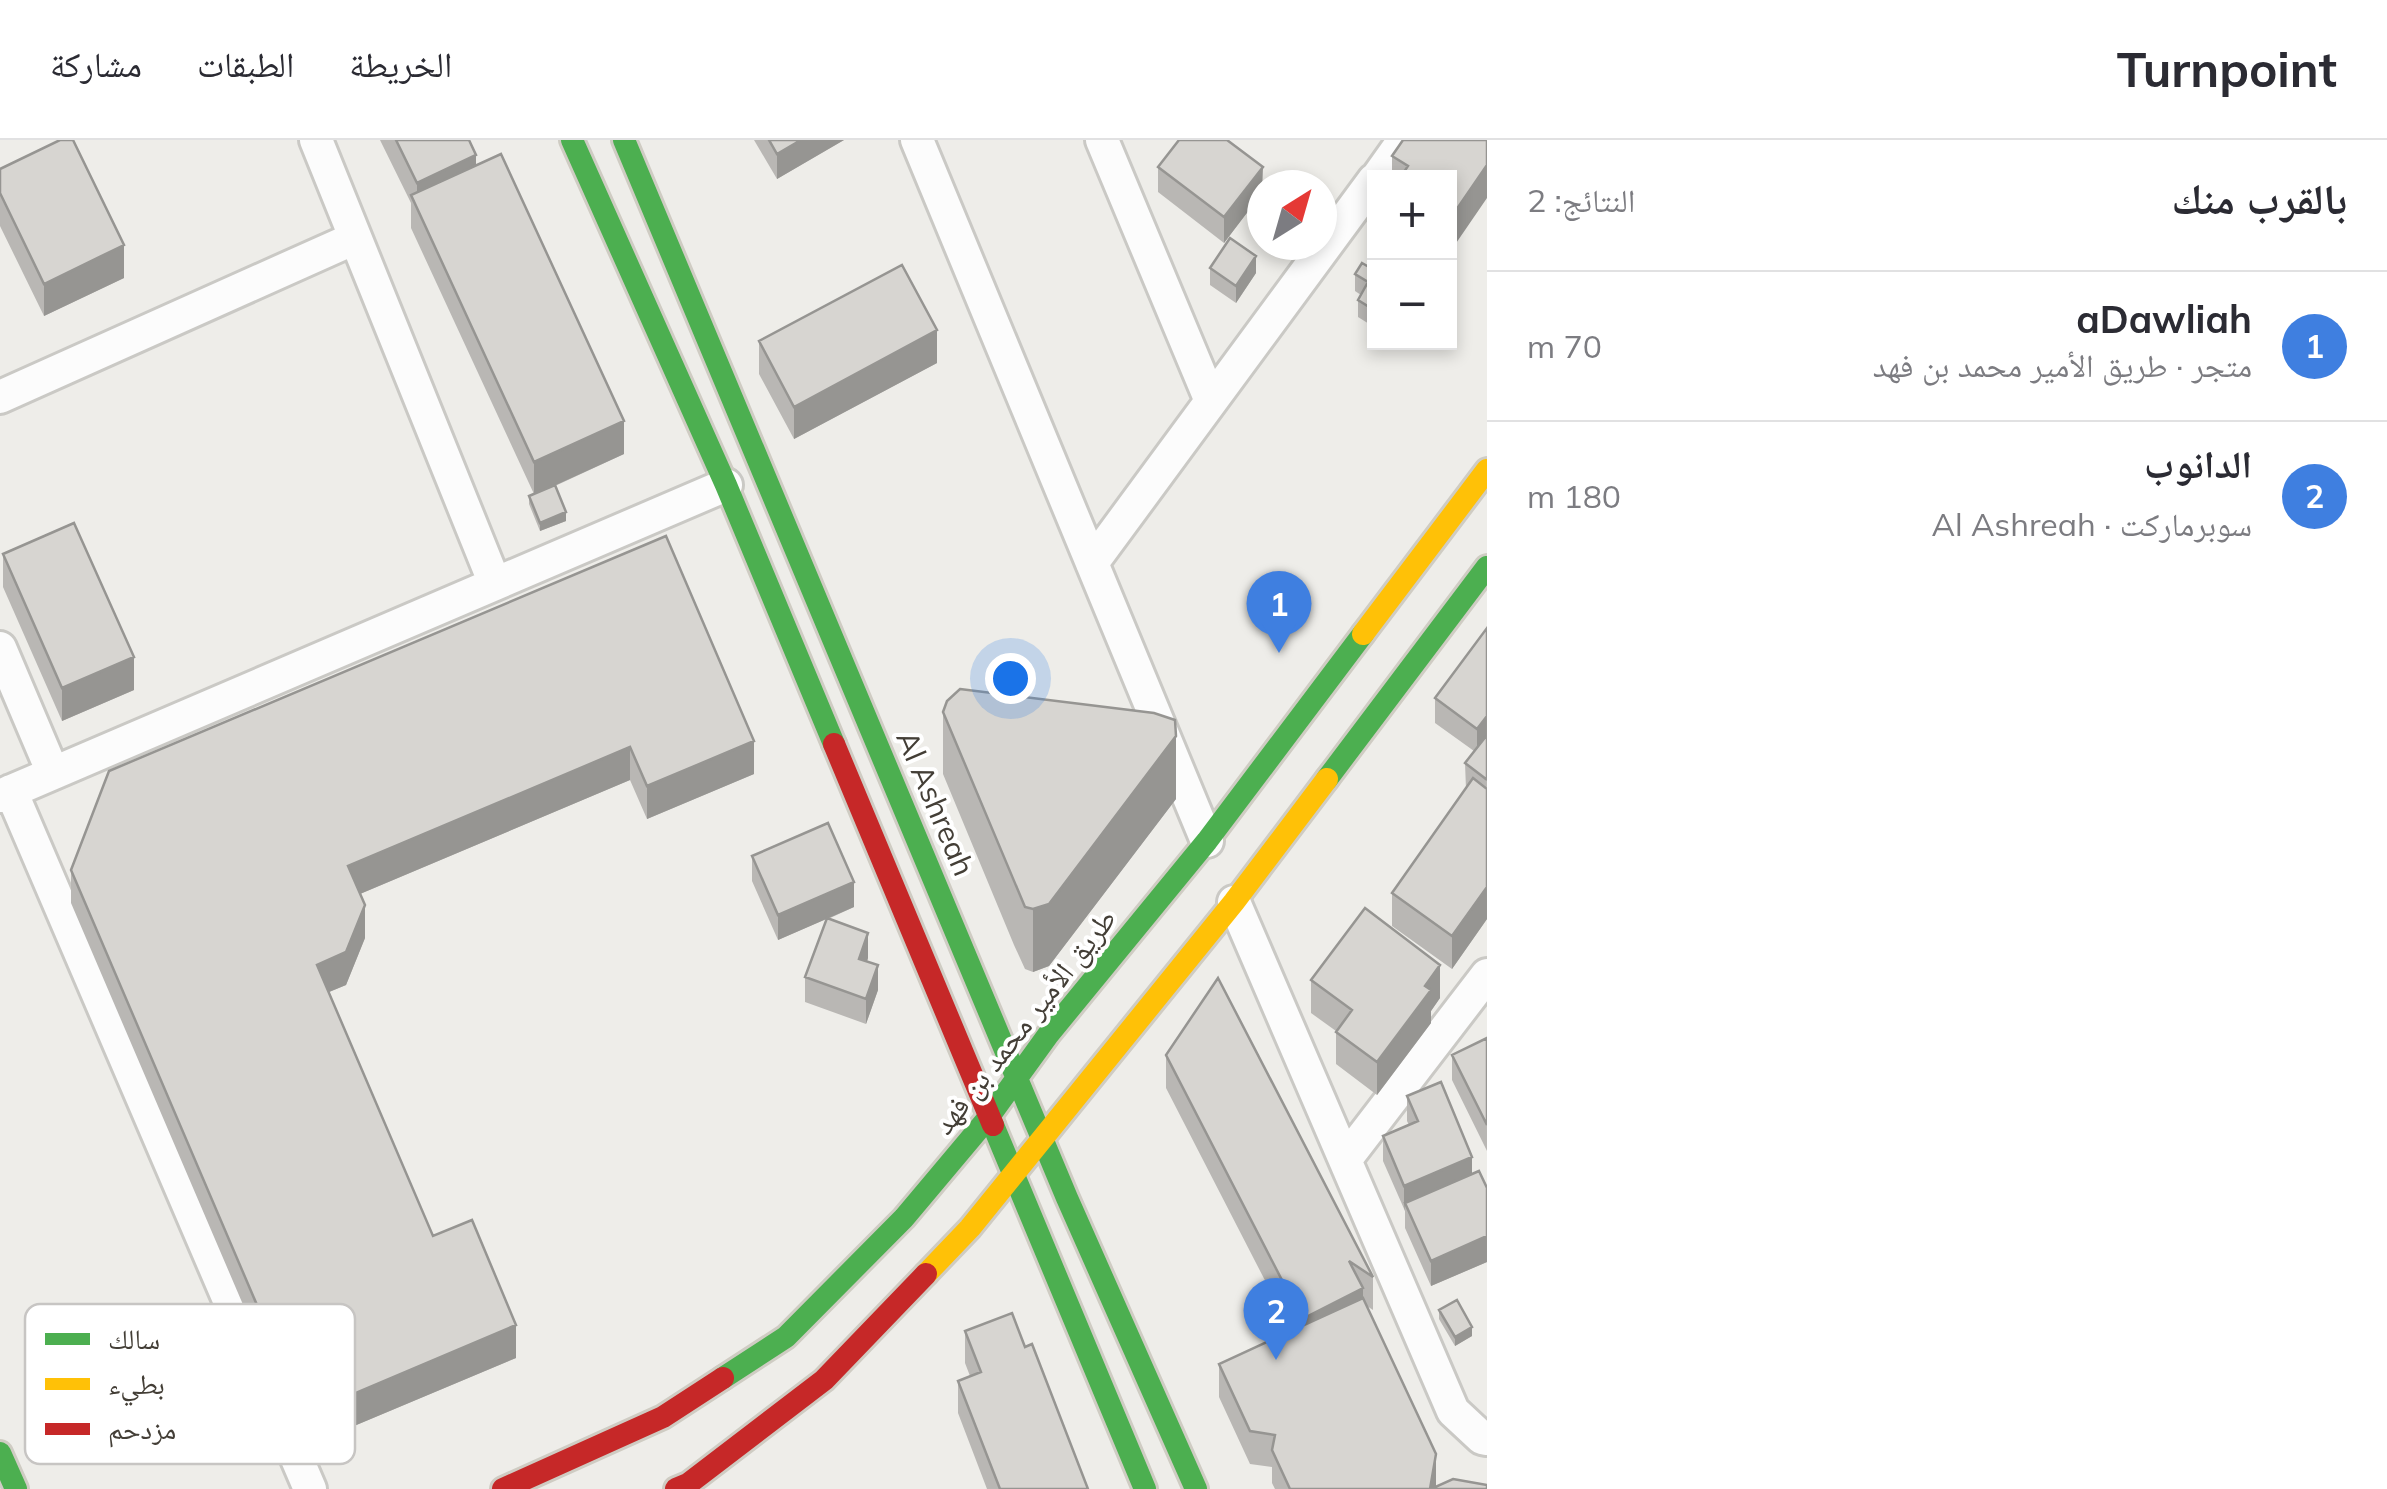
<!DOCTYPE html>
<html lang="ar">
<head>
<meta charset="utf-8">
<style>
  :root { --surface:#fff; --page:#f7f7f7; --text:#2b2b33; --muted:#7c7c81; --line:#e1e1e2; --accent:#111827 }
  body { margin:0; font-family:Mulish,"Noto Naskh Arabic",sans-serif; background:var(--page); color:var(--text); direction:rtl }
  .controls { position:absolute; right:30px; top:30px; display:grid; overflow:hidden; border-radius:0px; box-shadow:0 5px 15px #0003 }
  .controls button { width:90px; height:90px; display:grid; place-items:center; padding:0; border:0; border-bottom:2px solid var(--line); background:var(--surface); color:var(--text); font:50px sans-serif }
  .compass { position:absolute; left:1247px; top:30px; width:90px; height:90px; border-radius:50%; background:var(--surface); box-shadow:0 5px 15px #0003; rotate:37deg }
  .you { position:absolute; left:1010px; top:538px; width:35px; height:35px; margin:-25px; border:8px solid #fff; border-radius:50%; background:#1a73e8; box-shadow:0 0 0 15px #1a73e833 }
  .badge { display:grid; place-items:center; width:65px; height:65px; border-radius:50%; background:var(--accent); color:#fff; font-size:32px; font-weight:700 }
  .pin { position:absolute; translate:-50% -82px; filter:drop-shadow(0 2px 5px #0008) }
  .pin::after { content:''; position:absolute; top:52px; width:35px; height:30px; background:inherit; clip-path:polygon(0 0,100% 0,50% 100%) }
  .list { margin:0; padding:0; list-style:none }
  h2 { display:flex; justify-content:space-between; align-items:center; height:130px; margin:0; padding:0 40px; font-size:42px }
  h2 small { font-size:32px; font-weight:400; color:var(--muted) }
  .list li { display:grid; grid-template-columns:65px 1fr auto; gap:30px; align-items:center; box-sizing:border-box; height:150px; padding:0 40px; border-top:2px solid var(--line) }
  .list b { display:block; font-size:38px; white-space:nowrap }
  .list p { margin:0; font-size:32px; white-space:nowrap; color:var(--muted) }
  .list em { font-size:32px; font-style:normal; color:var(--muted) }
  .map { position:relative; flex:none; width:1487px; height:1349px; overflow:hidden; direction:ltr }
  header { display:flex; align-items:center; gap:60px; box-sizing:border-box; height:140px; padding:0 50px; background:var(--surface); border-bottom:2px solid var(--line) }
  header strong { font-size:48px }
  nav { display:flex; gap:55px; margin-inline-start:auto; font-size:35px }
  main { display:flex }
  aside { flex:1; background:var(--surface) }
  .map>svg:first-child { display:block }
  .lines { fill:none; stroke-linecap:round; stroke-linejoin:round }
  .street-casing { stroke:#cac9c5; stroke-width:38 }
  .fast-casing { stroke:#cfccc3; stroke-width:28 }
  .slow-casing { stroke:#cfccc3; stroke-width:28 }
  .jam-casing { stroke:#cfccc3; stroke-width:28 }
  .street { stroke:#fcfcfc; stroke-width:32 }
  .fast { stroke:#4caf50; stroke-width:22 }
  .slow { stroke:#ffc107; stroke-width:22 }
  .jam { stroke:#c62828; stroke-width:22 }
  .wall { fill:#b9b7b4 }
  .shaded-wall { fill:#969592 }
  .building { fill:#d7d5d1; stroke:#969592; stroke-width:2.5 }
  .labels { text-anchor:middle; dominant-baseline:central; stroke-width:8; stroke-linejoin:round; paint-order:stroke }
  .street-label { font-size:30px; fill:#433e36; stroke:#fff }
  .key { fill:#fff; stroke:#c7c5c3; stroke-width:2.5 }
  .key-label { font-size:28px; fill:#433e36 }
</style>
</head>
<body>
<header>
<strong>Turnpoint</strong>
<nav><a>الخريطة</a><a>الطبقات</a><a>مشاركة</a></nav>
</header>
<main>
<aside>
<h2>بالقرب منك<small>النتائج: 2</small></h2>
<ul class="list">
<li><span class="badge" style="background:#3f7fe0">1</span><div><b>aDawliah</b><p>متجر · طريق الأمير محمد بن فهد</p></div><em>70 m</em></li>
<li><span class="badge" style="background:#3f7fe0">2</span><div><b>الدانوب</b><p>سوبرماركت · Al Ashreah</p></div><em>180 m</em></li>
</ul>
</aside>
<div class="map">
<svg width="1487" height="1349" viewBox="0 0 1487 1349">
  <rect width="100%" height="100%" fill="#eeede9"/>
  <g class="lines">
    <defs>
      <path id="street" d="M316,0l179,444
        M917,0l290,701
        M1102,0l109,261
        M1377,38l27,-38
        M0,257l355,-159
        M1092,423l282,-383
        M0,508l53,125
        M11,651l299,698
        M0,656l726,-311
        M1234,762l219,509 29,27 5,1
        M1345,1020l142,-185"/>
      <path id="fast" d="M572,0l154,345 108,259
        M624,0l443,1058 129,291
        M1327,639l160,-212
        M993,985l152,364
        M723,1238l63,-41 118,-119 84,-100 60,-83 159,-194 156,-207
        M0,1313l16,36"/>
      <path id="slow" d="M1363,494l124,-164
        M926,1134l44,-46 264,-326 93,-123"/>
      <path id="jam" d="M834,604l159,381
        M503,1349l160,-72 60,-39
        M676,1349l12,-5 136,-104 102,-106"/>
    </defs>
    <!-- street casing -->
    <use href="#street" class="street-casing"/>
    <!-- fast casing -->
    <use href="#fast" class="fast-casing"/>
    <!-- slow casing -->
    <use href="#slow" class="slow-casing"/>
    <!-- jam casing -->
    <use href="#jam" class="jam-casing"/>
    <!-- street -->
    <use href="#street" class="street"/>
    <!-- fast -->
    <use href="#fast" class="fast"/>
    <!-- slow -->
    <use href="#slow" class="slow"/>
    <!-- jam -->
    <use href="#jam" class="jam"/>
  </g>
  <!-- wall -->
  <path class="wall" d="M380,0h89l7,25 148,289 -69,32 11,35 -26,10 -11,-27v-8l5,-2 -123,-266v-25z
    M754,0h90l-67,39z
    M1403,0l47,38h-58v-22z
    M1158,27l105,18 -1,8 -38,50 -66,-51z
    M0,29l124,109 -80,38 -44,-90z
    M1210,128l46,5 -20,30 -26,-18z
    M1374,130v57l-16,-10v-17l3,-5 -6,-4v-17z
    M759,201l178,22 -143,76 -35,-65z
    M666,396l88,238 -107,45 -17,-39 -270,114 5,44 -19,47 -17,7 104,244 83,122 -212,89 -233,-544v-33z
    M3,414l131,136 -72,31 -59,-134z
    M1487,488v291l-35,50 -60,-43v-33l74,-104 -1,-26 9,-12 -39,-28v-25z
    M943,572l233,87 -127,167 -16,6 -8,-3 -11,-24 -71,-171z
    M752,716l102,51 -26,12 40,39 -1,4 11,28 -12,34 -61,-22v-25l21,-58 -48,21 -26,-59z
    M1311,840l129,18 -9,13v12l-54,72 -41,-31v-33l-25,-18z
    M1487,898v113l-35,-71v-25z
    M1166,915l207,222v33l-6,-4 69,181 51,2h-212l-3,-6v-16l-22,-3 -31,-67v-33l72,-33 -125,-243z
    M1407,956l65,78 15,14v74l-56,24 -26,-58v-17l-22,-50v-25l26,-11 -2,-4z
    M1439,1170l33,26 -17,10 -16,-27z
    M965,1191l60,16 63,142h-101l-29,-76v-32l12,-5 -5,-13z
    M64,1222l80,37 -48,30 -32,-51z"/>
  <!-- shaded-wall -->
  <path class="shaded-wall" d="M801,0h43l-67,39v-25z
    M476,15v33l-59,21v-26z
    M1487,25v33l-37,54v-33z
    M1263,27l-1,26 -38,50v-26z
    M124,105v33l-80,38v-32z
    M1256,116v17l-20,30v-17z
    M937,190v33l-143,76v-32z
    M624,281v33l-90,41v-33z
    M566,372v9l-26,10v-8z
    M134,517v33l-72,31v-33z
    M1487,576v25l-10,13v-25z
    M1176,596v63l-127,167 -16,6v-63z
    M754,601v33l-107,45v-33z
    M630,607v33l-282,119v-33z
    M854,742v25l-76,33v-25z
    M1487,747v32l-35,50v-33z
    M365,765v33l-19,47 -29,12v-32z
    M868,793v25l-9,26v-25z
    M878,825v25l-12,34v-25z
    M1440,825v33l-9,13v12l-54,72v-33l48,-76z
    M1472,1017v25l-67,21 -1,8v-25z
    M1487,1096v26l-56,24v-25z
    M1363,1148v33l-61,31v-33z
    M516,1185v33l-212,89v-32z
    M1472,1187v9l-17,10v-9z
    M144,1242v17l-48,30v-17z
    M1436,1314v35h-6z"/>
  <!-- building -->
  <path class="building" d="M60,0h13l51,105 -80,39 -44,-91v-24z
    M396,0h73l7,15 -59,28z
    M769,0h32l-24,14z
    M1179,0h48l36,27 -39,50 -66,-50z
    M1403,0h84v25l-37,54v-41h-50l8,-12 -16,-10z
    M501,14l123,267 -90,41 -123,-267z
    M1230,98l26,18 -20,30 -26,-18z
    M1362,123l12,7v40l-16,-10 10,-18 -13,-8z
    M902,125l35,65 -143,77 -35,-66z
    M555,345l11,27 -26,11 -11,-27z
    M74,383l60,134 -72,31 -59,-134z
    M666,396l88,205 -107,45 -17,-39 -282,119 17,39 -19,47 -29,13 116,271 39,-16 44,105 -212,90 -233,-545 38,-99z
    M1487,488v88l-10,13 -42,-31z
    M960,549l194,24 21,7 1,16 -127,168 -16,5 -8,-2 -82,-195 4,-11z
    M1487,595v42l-1,2 -21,-16z
    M1473,638l14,11v98l-35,49 -60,-43z
    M828,683l26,59 -76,33 -26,-59z
    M1365,768l75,57 -15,21 6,4 -54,72 -41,-30 16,-22 -41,-30z
    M827,778l41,15 -9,26 19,6 -12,34 -61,-22z
    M1218,838l155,299 -24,-16 14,27 -61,31 -136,-264z
    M1487,898v87l-35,-70z
    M1441,942l31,75 -68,29 -21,-50 35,-15 -11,-25z
    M1479,1031l8,17v48l-56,25 -26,-58z
    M1363,1158l73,156 -6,35h-140l-18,-39 3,-15 -25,-4 -31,-67z
    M1457,1160l15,27 -17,10 -16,-27z
    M1012,1173l13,34 7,-3 56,145h-88l-42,-108 23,-9 -16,-41z
    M1453,1339l34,6v4h-56z"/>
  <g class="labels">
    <!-- street labels -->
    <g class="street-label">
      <text transform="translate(936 663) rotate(67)">Al Ashreah</text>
      <text transform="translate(1024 881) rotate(-52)">طريق الأمير محمد بن فهد</text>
    </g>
  </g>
  <!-- legend -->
  <rect x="25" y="1164" width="330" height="160" rx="15" class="key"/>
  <rect x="45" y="1193" width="45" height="12" fill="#4caf50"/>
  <rect x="45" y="1238" width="45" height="12" fill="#ffc107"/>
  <rect x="45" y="1283" width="45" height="12" fill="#c62828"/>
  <g class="key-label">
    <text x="108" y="1209">سالك</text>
    <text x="108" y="1254">بطيء</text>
    <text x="108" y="1299">مزدحم</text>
  </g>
</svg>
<div class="controls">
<button>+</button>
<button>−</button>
</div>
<svg class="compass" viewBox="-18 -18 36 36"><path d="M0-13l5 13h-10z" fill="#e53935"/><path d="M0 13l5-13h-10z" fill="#7c7c81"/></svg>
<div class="you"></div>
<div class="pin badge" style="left:1279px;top:513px;background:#3f7fe0">1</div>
<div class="pin badge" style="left:1276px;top:1220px;background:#3f7fe0">2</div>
</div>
</main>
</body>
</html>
